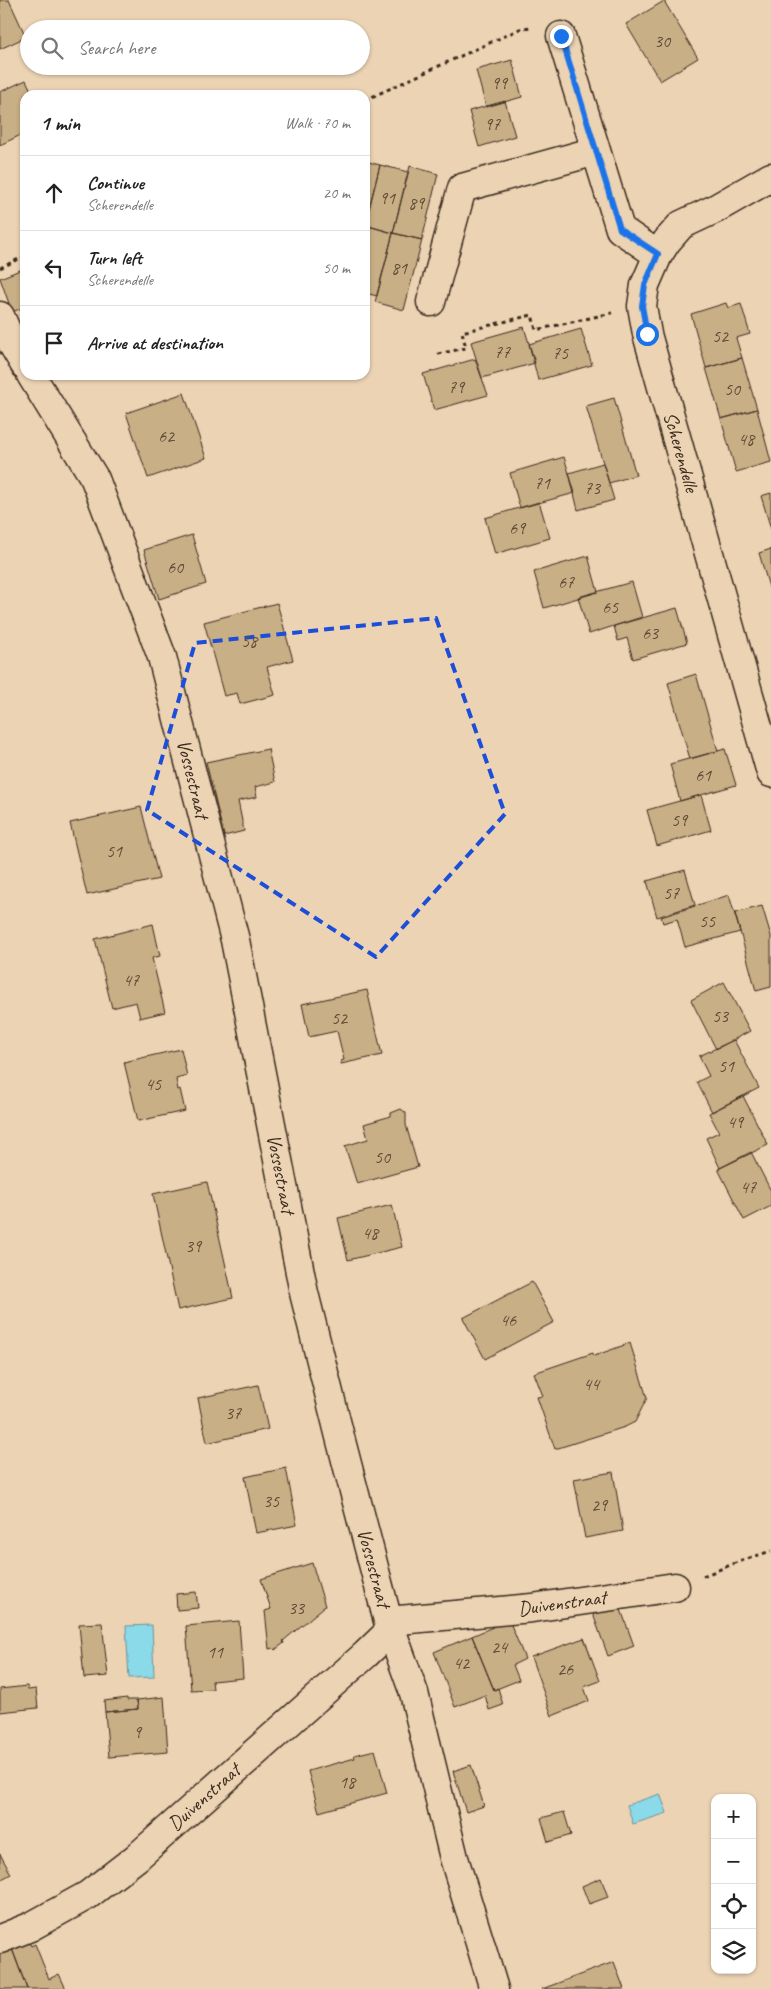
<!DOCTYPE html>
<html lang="en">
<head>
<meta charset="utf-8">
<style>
  :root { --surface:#fff; --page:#f2f2f2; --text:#222; --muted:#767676; --line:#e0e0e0 }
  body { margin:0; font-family:Caveat,sans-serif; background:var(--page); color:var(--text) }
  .controls { position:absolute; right:15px; bottom:15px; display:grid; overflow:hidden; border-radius:10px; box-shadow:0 1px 4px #0004 }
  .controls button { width:45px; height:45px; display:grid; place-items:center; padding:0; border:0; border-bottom:1px solid var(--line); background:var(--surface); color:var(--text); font:25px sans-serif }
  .stop { position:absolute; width:15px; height:15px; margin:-11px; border:4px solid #1a73e8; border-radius:50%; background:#fff }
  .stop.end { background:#1a73e8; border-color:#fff; box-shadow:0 1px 5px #0008 }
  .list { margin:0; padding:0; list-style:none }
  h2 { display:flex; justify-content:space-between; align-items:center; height:65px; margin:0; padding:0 20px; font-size:21px }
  h2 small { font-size:16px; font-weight:400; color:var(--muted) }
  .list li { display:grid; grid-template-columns:32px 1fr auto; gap:15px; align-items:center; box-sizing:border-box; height:75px; padding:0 20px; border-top:1px solid var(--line) }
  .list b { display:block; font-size:19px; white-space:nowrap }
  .list p { margin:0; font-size:16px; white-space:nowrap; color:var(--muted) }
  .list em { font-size:16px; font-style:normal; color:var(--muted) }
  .icon { flex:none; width:28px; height:28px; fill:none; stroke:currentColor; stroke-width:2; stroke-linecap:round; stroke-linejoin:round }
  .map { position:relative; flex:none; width:771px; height:1989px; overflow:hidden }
  .search { position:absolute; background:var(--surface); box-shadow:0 1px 4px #0004; left:20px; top:20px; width:350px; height:55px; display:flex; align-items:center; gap:12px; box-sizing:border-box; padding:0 18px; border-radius:28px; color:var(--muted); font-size:19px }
  .panel { position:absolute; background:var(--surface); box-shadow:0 1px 4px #0004; left:20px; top:90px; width:350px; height:290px; border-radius:15px }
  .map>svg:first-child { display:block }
  .water { fill:#8bdae9; stroke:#6b9498 }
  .building { fill:#c9af85; stroke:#3b2a1e }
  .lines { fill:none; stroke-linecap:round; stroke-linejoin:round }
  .street-casing { stroke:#3b2a1e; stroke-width:31 }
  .path { stroke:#3b2a1e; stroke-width:3; stroke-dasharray:4 4; stroke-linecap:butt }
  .street { stroke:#ebd3b4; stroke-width:28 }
  .route { stroke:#1a73e8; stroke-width:6 }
  .marked { fill:none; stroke:#1d4ed8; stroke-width:4; stroke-dasharray:10 6; stroke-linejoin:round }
  .labels { text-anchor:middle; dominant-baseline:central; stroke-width:5; stroke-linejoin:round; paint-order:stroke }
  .number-label { font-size:18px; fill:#5e4b38 }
  .street-label { font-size:20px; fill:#3b2a1e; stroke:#ebd3b4 }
</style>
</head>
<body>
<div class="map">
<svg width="771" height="1989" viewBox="0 0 771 1989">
  <rect width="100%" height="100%" fill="#ebd3b4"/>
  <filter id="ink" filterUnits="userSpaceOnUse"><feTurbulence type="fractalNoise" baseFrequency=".02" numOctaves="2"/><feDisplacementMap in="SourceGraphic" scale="10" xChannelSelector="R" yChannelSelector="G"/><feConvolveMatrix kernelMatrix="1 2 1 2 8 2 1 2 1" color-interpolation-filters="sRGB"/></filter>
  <g filter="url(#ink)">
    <!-- water -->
    <path class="water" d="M152,1625l2,52 -25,1 -3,-52z
      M660,1794l7,19 -34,11 -6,-19z"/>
    <!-- building -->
    <path class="building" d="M0,0h9l17,37 -26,12z
      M664,1l34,57 -38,23 -34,-57z
      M512,60l10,37 -36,10 -10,-37z
      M26,80l7,15h-8v38l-25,12v-53z
      M505,101l10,35 -36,11 -10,-36z
      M365,161l15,4 -15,59z
      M380,165l28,7 -15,61 -28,-8z
      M410,166l28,8 -16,66 -29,-7z
      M365,225l28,8 -16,63 -12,-3z
      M393,233l29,7 -18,70 -29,-8z
      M25,268v39l-13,5 -12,-34z
      M726,303l2,5 13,-4 9,30 -14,4 6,20 -36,10 -15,-54z
      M524,327l11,36 -53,15 -11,-36z
      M581,329l11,36 -54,15 -9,-36z
      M742,358l15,51 -36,10 -15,-51z
      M475,359l13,36 -54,15 -11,-36z
      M184,393l22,65 -58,20 -22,-65z
      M614,398l22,77 -27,8 -23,-77z
      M757,409l14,53 -35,10 -15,-53z
      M564,457l11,36 -55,15 -10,-35z
      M603,463l11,37 -36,10 -9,-37z
      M771,493v36l-10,-33z
      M539,502l11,36 -55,16 -10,-36z
      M192,535l14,49 -47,15 -15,-49z
      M771,549v45l-12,-41z
      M588,556l10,36 -54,16 -10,-36z
      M632,582l10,35 -53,17 -11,-37z
      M277,603l16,57 -26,7 8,28 -35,9 -3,-11 -13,3 -20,-74z
      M677,608l10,35 -54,16 -6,-21 -9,3 -4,-15z
      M696,674l22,77 -28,8 -22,-76z
      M268,749l7,33 -20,5 2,10 -19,4 6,30 -20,5 -18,-74z
      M725,749l11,36 -56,16 -10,-37z
      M701,795l10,35 -54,16 -10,-36z
      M141,807l18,72 -72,16 -17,-72z
      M685,870l10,35 -38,12 -10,-36z
      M729,895l11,37 -55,15 -8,-28 -14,4 -2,-6z
      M762,906l9,30v51l-15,4 -21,-78z
      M153,924l7,32 -8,2 13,54 -25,6 -4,-16 -24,6 -17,-69z
      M724,982l26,49 -34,18 -25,-49z
      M367,990l15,65 -41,9v-3l3,-1 -7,-29 -28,6 -7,-33z
      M734,1040l25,48 -47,24 -15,-30 12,-6 -10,-20z
      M181,1049l6,27 -11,3 2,11 2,-1 5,22 -47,10 -14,-59z
      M743,1096l25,49 -48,23 -14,-30 13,-6 -10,-19z
      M401,1109l5,4v12l12,42 -61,17 -12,-38 23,-7 -4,-15 27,-8v-3z
      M751,1152l20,39v15l-27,14 -26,-51z
      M207,1182l26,116 -55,12 -25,-116z
      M392,1205l10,42 -54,13 -10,-42z
      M532,1282l22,40 -69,37 -22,-41z
      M630,1343l17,55 -12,24 -10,5 -70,22 -18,-52 6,-1 -9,-23 59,-20 1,3z
      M258,1385l10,44 -61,14 -9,-45z
      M286,1468l11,57 -41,8 -11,-56z
      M613,1472l10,59 -38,7 -11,-59z
      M312,1563l13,43 -42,35 1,2 -9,7 -2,-2 -4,1 -4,-38 6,-2 -10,-30z
      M196,1592l2,16 -21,2 -1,-16z
      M619,1604l15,42 -26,10 -15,-42z
      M509,1620l16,39 -12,6 6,15 -25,10 -22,-54z
      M239,1621l4,57 -31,3 1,8 -22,1 -5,-64z
      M102,1623l6,53 -24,2 -5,-54z
      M472,1636l22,54 4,-2 5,17 -14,5 -4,-15 -30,12 -21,-55z
      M584,1638l16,43 -16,6 5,14 -37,15 -21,-59z
      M27,1686l1,4 8,-1 2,19 -38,4v-23z
      M164,1697l4,55 -59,5 -4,-45 33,-3 -1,-9z
      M127,1698v2h10l1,9 -33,3 -1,-11z
      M375,1750l12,43 -68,19 -11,-41 47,-13 -1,-3z
      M471,1765l13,41 -18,6 -13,-41z
      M564,1812l7,23 -23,7 -7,-24z
      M0,1854l11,20 -11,6z
      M601,1878l7,19 -19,7 -7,-18z
      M27,1939l4,7 4,-2 14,35 10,-5 7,15h-39l-16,-43z
      M11,1946l16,43h-27v-39z
      M614,1962l10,27h-82z"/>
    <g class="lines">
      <defs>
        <path id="street" d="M561,36l59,193 38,26 -13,30 -3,21 5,28 124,439
          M658,255l9,-14 14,-16 34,-16 56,-32
          M431,302l31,-114 134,-37
          M0,316l13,29 12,20
          M31,375l64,104 67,178 73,283 69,353 37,148 47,180 26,72 40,165 40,131
          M388,1621l144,-13 143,-21
          M0,1939l30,-12 58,-32 48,-37 229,-203 26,-25"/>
      </defs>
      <!-- street casing -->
      <use href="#street" class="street-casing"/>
      <!-- path -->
      <path class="path" d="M365,100l157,-72 9,-1
        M0,268l25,-12
        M438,354l28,-6 -4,-16 70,-17 4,15 76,-17
        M703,1576l35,-14 33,-11"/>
      <!-- street -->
      <use href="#street" class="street"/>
    </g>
  </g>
  <g class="lines" filter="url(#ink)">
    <!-- route -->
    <path class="route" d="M561,36l59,193 38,25 -13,31 -3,21 5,28"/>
  </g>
  <!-- marked area -->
  <path class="marked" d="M436,618l69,196 -129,143 -229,-147 48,-167z"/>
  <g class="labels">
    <!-- number labels -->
    <g class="number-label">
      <text x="662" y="41">30</text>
      <text x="499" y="83">99</text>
      <text x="492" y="124">97</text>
      <text x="387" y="198">91</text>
      <text x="416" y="203">89</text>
      <text x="399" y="268">81</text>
      <text x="720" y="336">52</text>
      <text x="502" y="352">77</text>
      <text x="560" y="353">75</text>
      <text x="456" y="387">79</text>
      <text x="732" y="389">50</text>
      <text x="166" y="436">62</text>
      <text x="746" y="439">48</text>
      <text x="542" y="483">71</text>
      <text x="592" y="488">73</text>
      <text x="517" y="528">69</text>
      <text x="175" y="567">60</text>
      <text x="566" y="582">67</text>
      <text x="610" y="607">65</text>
      <text x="650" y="633">63</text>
      <text x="249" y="641">58</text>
      <text x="703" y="775">61</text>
      <text x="679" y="820">59</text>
      <text x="114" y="851">51</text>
      <text x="671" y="893">57</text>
      <text x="707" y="921">55</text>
      <text x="131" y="980">47</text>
      <text x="720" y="1016">53</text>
      <text x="339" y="1018">52</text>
      <text x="726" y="1066">51</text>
      <text x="153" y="1084">45</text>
      <text x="735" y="1122">49</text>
      <text x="382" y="1157">50</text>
      <text x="748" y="1187">47</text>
      <text x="370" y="1233">48</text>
      <text x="193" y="1246">39</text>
      <text x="508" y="1320">46</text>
      <text x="591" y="1384">44</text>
      <text x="233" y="1413">37</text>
      <text x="271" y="1501">35</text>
      <text x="599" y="1505">29</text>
      <text x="296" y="1608">33</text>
      <text x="499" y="1647">24</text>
      <text x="215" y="1652">11</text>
      <text x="461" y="1663">42</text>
      <text x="565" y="1669">26</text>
      <text x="137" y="1732">9</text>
      <text x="347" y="1782">18</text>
    </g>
    <!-- street labels -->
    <g class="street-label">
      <text transform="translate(681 452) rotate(74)">Scherendelle</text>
      <text transform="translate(193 779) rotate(76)">Vossestraat</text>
      <text transform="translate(281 1174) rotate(79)">Vossestraat</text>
      <text transform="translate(374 1568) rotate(75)">Vossestraat</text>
      <text transform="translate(562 1603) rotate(-8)">Duivenstraat</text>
      <text transform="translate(204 1797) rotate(-42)">Duivenstraat</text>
    </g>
  </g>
</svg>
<div class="controls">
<button>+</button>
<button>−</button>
<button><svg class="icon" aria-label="locate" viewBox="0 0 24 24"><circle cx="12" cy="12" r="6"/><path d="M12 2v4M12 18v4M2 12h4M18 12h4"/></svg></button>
<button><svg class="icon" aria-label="layers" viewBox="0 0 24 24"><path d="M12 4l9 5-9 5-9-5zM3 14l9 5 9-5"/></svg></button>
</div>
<div class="stop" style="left:647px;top:334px"></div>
<div class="stop end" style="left:561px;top:36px"></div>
<div class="search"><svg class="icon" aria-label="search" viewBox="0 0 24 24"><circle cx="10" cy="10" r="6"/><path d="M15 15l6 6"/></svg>Search here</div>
<section class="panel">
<h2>1 min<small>Walk · 70 m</small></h2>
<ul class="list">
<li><svg class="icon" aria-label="ahead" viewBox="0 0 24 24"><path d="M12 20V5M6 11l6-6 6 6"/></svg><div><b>Continue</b><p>Scherendelle</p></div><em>20 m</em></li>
<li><svg class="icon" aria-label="left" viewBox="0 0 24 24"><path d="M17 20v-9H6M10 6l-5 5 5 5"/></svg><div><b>Turn left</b><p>Scherendelle</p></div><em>50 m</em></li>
<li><svg class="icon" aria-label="arrive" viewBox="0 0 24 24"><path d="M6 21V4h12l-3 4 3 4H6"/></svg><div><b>Arrive at destination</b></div></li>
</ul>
</section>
</div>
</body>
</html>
